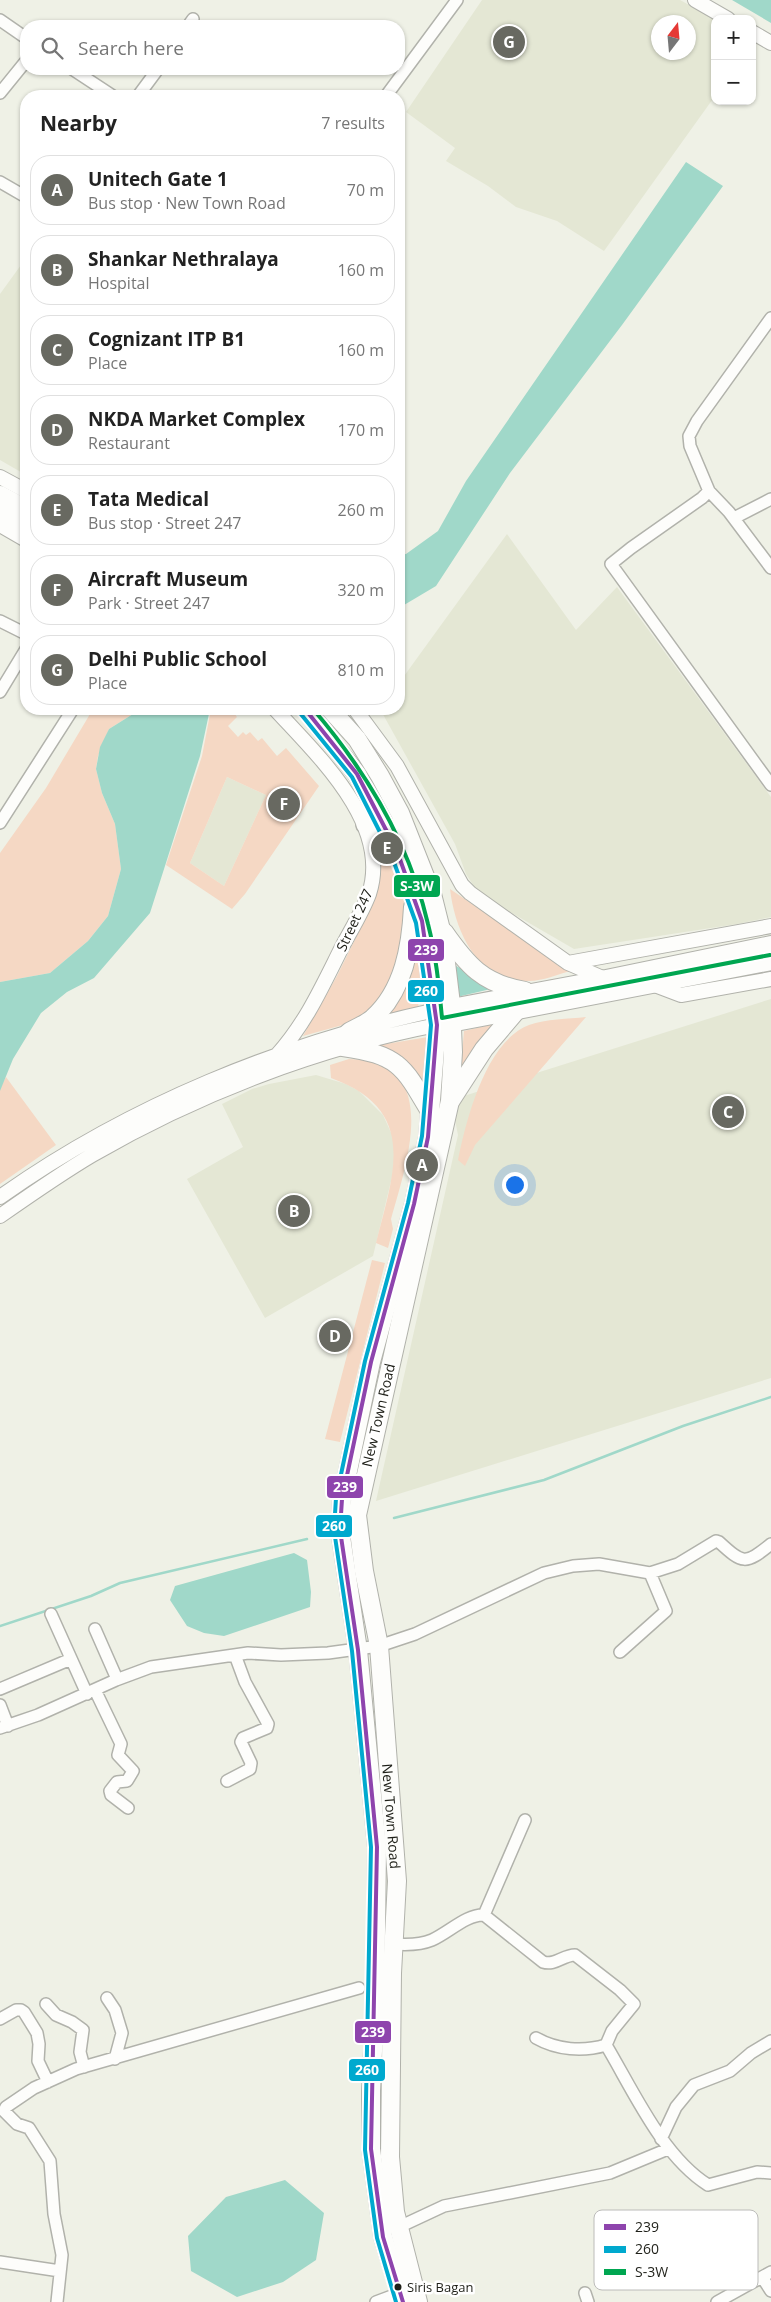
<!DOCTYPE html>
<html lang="en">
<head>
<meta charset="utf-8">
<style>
  :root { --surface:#fff; --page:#f6f6f6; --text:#222; --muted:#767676; --line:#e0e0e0; --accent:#686961 }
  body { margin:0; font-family:"Open Sans",sans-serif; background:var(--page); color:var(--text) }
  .controls { position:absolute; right:15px; top:15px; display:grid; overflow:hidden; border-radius:10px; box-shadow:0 1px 4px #0004 }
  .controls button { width:45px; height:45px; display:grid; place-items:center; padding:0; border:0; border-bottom:1px solid var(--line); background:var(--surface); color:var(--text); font:25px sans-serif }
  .compass { position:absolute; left:651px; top:15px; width:45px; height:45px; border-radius:50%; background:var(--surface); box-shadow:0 1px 4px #0004; rotate:16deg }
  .you { position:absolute; left:514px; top:1184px; width:18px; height:18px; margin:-12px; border:4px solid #fff; border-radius:50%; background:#1a73e8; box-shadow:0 0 0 8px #1a73e833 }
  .badge { display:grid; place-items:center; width:32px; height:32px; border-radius:50%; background:var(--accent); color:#fff; font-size:16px; font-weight:700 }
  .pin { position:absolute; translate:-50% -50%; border:2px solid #fff; box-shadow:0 1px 5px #0006 }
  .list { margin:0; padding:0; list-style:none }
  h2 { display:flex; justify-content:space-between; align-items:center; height:65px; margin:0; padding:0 20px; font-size:21px }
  h2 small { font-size:16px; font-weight:400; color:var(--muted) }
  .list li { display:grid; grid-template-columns:32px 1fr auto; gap:15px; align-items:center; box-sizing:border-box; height:70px; margin:0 10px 10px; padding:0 10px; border:1px solid var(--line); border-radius:20px }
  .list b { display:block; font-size:19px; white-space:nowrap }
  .list p { margin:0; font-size:16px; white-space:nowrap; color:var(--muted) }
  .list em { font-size:16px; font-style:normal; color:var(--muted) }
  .icon { flex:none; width:28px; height:28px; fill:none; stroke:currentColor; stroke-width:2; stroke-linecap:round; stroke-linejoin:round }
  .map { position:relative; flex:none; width:771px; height:2302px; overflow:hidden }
  .search { position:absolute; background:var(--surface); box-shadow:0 1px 4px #0004; left:20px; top:20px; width:385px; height:55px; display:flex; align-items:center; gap:12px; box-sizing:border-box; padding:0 18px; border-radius:20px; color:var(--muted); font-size:19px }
  .panel { position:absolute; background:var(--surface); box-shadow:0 1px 4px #0004; left:20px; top:90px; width:385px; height:625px; border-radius:20px }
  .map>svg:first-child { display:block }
  .built { fill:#e4e7d4; fill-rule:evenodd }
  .green { fill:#f5d8c4; fill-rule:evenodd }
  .water { fill:#a0d8c9 }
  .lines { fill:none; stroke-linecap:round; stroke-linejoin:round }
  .stream { stroke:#a0d8c9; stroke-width:2.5 }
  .minor-casing { stroke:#b1b2ab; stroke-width:14 }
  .tertiary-casing { stroke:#b1b2ab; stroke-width:16 }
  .secondary-casing { stroke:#b1b2ab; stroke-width:18 }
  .primary-casing { stroke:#b1b2ab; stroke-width:20 }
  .minor { stroke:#fdfdfb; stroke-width:11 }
  .tertiary { stroke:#fdfdfb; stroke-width:14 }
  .secondary { stroke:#fdfdfb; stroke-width:15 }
  .primary { stroke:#fdfdfb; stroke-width:18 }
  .bus-1-casing { stroke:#fff; stroke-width:8 }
  .bus-2-casing { stroke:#fff; stroke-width:8 }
  .bus-3-casing { stroke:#fff; stroke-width:8 }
  .bus-1 { stroke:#8e44ad; stroke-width:4 }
  .bus-2 { stroke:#00a9ce; stroke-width:4 }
  .bus-3 { stroke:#00a651; stroke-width:4 }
  .bus-dot { fill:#1f2019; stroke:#fff; stroke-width:2 }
  .labels { text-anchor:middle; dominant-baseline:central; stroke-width:5; stroke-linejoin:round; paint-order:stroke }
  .bus-label { font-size:13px; fill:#1f2019; stroke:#fff; text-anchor:start }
  .street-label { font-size:14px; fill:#1f2019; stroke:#fff }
  .key { fill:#fff; stroke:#bcbcba; stroke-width:1 }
  .key-label { font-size:14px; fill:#1f2019 }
  .line-badge { stroke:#fff; stroke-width:2 }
  .badge-label { font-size:14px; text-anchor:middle; font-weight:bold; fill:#fff }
</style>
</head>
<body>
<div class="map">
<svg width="771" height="2302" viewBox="0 0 771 2302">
  <rect width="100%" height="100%" fill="#eff1e6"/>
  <!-- built -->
  <path class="built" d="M482,0h198l35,19v77l-111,155 -47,-30 -41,-14 -28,-21 -42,-25 9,-13 -49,-36zM658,22h30v30h-30z
    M26,258v217l-26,-15v-166z
    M507,534l69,96 41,-43 154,210v120l-34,7 -163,25 -95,-55 -13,-20 -11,-30 -75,-135h19v-26z
    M227,777l39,18 -42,91 -34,-23z
    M771,999v379l-395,123 82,-366 -7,-35z
    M316,1075l30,9 13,7 24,24 10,22 2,18 -3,22 -19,79 -108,62 -78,-139 56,-32 -21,-43 30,-15 17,-5z"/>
  <!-- green -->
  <path class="green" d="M93,709h48l-32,20 -11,27 -2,13 6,24 13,31 6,45 -13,47 -20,25 -38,32 -50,9v-129l46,-65z
    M211,709h20l6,8 -9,9 10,11 5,-5 3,3 4,-3 8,9 4,-3 15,18 9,-8 33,38 -74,108 -13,15 -66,-44 36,-109zM227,777l39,18 -42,91 -34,-23z
    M382,846l23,53 -4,52 -7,25 -14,24 -14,15 -16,8 -47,13 34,-60 36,-73 8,-34z
    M450,889l121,82c-13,3 -28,10 -42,10 -51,2 -74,-49 -79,-92z
    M416,943l10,52 -9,3 2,10 -30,7 -4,-1z
    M586,1017l-111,128 -10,21 -7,-6c8,-40 28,-119 71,-135 17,-6 39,-6 57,-8z
    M506,1021l-46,56 4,-46z
    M428,1037l-2,56 -46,-48z
    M349,1059c94,1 58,103 42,160l2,10 -5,19 -12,-5c17,-69 44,-133 -45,-165l-1,-13z
    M6,1077l50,68 -56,39v-96z
    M372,1260l13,3 -45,179 -15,-3z"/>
  <!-- water -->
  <path class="water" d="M732,0h39v23z
    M686,162l37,24 -101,139 -112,148 -74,113 -37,22v-53l7,-1 32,-23 28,-50z
    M141,709h69l-10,47 -50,157 -56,65 -27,14 -26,21 -28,46 -13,32v-109l50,-9 38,-32 20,-25 13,-47 -6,-45 -13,-31 -6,-24 4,-22 9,-18z
    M451,963l44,25 -38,9z
    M294,1553l13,7 4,32 -1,15 -86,29 -20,-3 -17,-7 -17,-26 5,-14z
    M285,2180l39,33 -8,47 -33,22 -46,15 -46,-26 -3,-35 38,-39z"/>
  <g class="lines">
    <!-- stream -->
    <path class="stream" d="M394,1518l150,-38 139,-54 88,-29
      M0,1626l91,-30 29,-13 187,-44"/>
    <defs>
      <path id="minor" d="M0,20l26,18
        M188,26l5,-7
        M72,69l41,27
        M0,93l26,-32
        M138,96l20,-27
        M386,96l71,-96
        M0,182l26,15
        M771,318l-74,103 -8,15 1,10 19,45 20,21 42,56
        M709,491l-7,7 -71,50 -20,16 160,221
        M734,518l37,-19
        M0,621l26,13
        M0,692l26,-43
        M0,823l73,-114
        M51,1614l36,80
        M95,1629l22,50
        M620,1652l46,-41 -16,-38
        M0,1689l71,-30
        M95,1690l26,54 -3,11 15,16 -6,10 -10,1 -7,9 1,4 17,13
        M0,1705l8,21
        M0,1728l38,-13 78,-35 35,-13 97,-14 33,2 47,-2 51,-7 36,-12 129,-61 29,-7 26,-2 51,9 28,-9 38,-23 3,1c24,22 26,23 52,2
        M227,1781l23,-12 1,-6 -10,-21 2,-4 24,-10 1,-4 -23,-42 -10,-27
        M484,1915l41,-95
        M394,1944c13,1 26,1 38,-4 16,-7 35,-26 52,-25l59,47c12,4 20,-7 32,-7l45,35 14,14 -22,27 -6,14c27,45 56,111 102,140l49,-13 14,1
        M107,1998l8,12 7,23 -7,26
        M46,2004l10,11 16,7 11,8 -3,22 4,15
        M0,2019l16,-9h5l3,2 13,21 2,11 -1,17 10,21
        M536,2038c21,12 47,14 70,7
        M661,2139l15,-32 18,-22 36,-14 21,-18 20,-12
        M399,2227l45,-21 166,-33 58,-24
        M0,2262l60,9
        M762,2277l9,14
        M585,2293l3,9
        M57,2302l5,-47 -8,-41 -4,-53 -21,-33 -12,-4 -13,-13 2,-4 28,-19 42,-19 283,-81
        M376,2302l24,-9
        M717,2302l54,-30"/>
      <path id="tertiary" d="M695,0l33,19
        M752,32l19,11
        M0,477l26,14
        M0,525l26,15
        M275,709c42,46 117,115 94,185 -7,19 -20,39 -29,57 -19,38 -35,73 -63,104
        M355,709l42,57 65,119 8,8 98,70 37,16
        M568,963l203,-37
        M652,984l29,11 90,-16
        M0,1197c130,-92 281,-153 436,-187
        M0,1216c30,-21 60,-42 92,-61 106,-61 225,-107 345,-130"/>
      <path id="secondary" d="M364,825l24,6"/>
      <g id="primary">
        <path d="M0,495l26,14"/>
        <path d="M0,513l26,15"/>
        <path d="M305,709l52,65 40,77 25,70 15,104 -9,112 -14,67 -43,158 -29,137 -2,31 18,120 19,197 -2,164 -4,80v58l12,88 20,65"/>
        <path id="s1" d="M330,709l27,30 23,37 20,37 32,81 11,44 8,66 2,48 -3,49 -93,414 7,56 15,75 18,235 -5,92 -2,184 5,55 23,90"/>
        <path d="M444,932c23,33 39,52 81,59"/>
        <path d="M441,1010l165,-31 165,-34"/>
        <path d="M440,1025l331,-64"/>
        <path d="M349,1032c7,-4 17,-8 24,-14 31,-28 38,-72 40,-111"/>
        <path d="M343,1047c57,8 61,20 89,68"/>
        <path d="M451,1100l33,-51 33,-39"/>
      </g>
    </defs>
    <!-- minor casing -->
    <use href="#minor" class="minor-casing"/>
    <!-- tertiary casing -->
    <use href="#tertiary" class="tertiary-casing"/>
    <!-- secondary casing -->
    <use href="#secondary" class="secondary-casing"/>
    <!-- primary casing -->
    <use href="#primary" class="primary-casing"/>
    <!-- minor -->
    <use href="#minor" class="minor"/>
    <!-- tertiary -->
    <use href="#tertiary" class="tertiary"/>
    <!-- secondary -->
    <use href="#secondary" class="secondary"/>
    <!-- primary -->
    <use href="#primary" class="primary"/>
    <defs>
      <path id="bus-1" d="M305,709l52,65 40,77 25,70 15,104 -9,112 -14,67 -43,158 -29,137 -2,31 18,120 19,197 -6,302 12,88 20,65"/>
      <path id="bus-2" d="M300,713l52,64 39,77 25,69 15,102 -9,111 -14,67 -43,158 -29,137 -2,32 18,121 19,196 -6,303 12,88 19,64"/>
      <path id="bus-3" d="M313,709c54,63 96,134 115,215 8,31 11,62 14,94l328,-63"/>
    </defs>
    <!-- bus-1 casing -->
    <use href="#bus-1" class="bus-1-casing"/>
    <!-- bus-2 casing -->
    <use href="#bus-2" class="bus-2-casing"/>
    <!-- bus-3 casing -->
    <use href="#bus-3" class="bus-3-casing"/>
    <!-- bus-1 -->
    <use href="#bus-1" class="bus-1"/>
    <!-- bus-2 -->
    <use href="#bus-2" class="bus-2"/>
    <!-- bus-3 -->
    <use href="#bus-3" class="bus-3"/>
  </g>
  <!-- markers -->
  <circle class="bus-dot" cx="398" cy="2287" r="4.5"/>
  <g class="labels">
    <!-- bus labels -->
    <g class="bus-label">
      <text x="407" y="2287">Siris Bagan</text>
    </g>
    <!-- street labels -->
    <g class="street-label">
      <text transform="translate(354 920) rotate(-65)">Street 247</text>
      <text transform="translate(378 1415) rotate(-77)">New Town Road</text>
      <text stroke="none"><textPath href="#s1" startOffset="1150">New Town Road</textPath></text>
    </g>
  </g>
  <!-- legend -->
  <rect x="594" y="2210" width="164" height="80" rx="8" class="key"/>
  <rect x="604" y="2224" width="22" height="6" fill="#8e44ad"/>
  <rect x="604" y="2246" width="22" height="7" fill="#00a9ce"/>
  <rect x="604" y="2269" width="22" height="6" fill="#00a651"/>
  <g class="key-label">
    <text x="635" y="2232">239</text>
    <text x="635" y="2254">260</text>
    <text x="635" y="2277">S-3W</text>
  </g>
  <g class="line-badge">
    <rect x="393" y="874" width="48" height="24" rx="5" fill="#00a651"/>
    <rect x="407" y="938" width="38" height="24" rx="5" fill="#8e44ad"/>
    <rect x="407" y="979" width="38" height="24" rx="5" fill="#00a9ce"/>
    <rect x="326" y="1475" width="38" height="24" rx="5" fill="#8e44ad"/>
    <rect x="315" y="1514" width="38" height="24" rx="5" fill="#00a9ce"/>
    <rect x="354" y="2020" width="38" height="24" rx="5" fill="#8e44ad"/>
    <rect x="348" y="2058" width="38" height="24" rx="5" fill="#00a9ce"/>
  </g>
  <g class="badge-label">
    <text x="417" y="891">S-3W</text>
    <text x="426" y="955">239</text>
    <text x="426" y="996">260</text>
    <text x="345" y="1492">239</text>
    <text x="334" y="1531">260</text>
    <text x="373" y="2037">239</text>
    <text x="367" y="2075">260</text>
  </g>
</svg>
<div class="controls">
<button>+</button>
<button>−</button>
</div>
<svg class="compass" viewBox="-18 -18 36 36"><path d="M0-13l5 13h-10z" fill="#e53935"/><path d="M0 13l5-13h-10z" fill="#767676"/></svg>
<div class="you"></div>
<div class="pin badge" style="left:422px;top:1165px">A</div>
<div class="pin badge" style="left:294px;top:1211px">B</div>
<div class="pin badge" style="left:728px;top:1112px">C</div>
<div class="pin badge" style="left:335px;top:1336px">D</div>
<div class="pin badge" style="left:387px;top:848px">E</div>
<div class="pin badge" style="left:284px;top:804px">F</div>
<div class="pin badge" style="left:509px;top:42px">G</div>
<div class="search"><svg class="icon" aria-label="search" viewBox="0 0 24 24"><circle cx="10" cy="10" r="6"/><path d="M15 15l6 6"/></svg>Search here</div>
<section class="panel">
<h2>Nearby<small>7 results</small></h2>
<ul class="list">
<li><span class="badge">A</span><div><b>Unitech Gate 1</b><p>Bus stop · New Town Road</p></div><em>70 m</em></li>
<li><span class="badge">B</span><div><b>Shankar Nethralaya</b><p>Hospital</p></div><em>160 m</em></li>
<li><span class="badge">C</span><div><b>Cognizant ITP B1</b><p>Place</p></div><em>160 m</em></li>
<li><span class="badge">D</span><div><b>NKDA Market Complex</b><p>Restaurant</p></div><em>170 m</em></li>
<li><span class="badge">E</span><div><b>Tata Medical</b><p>Bus stop · Street 247</p></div><em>260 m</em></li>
<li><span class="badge">F</span><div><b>Aircraft Museum</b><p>Park · Street 247</p></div><em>320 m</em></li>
<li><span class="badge">G</span><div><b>Delhi Public School</b><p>Place</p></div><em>810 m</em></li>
</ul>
</section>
</div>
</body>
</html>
